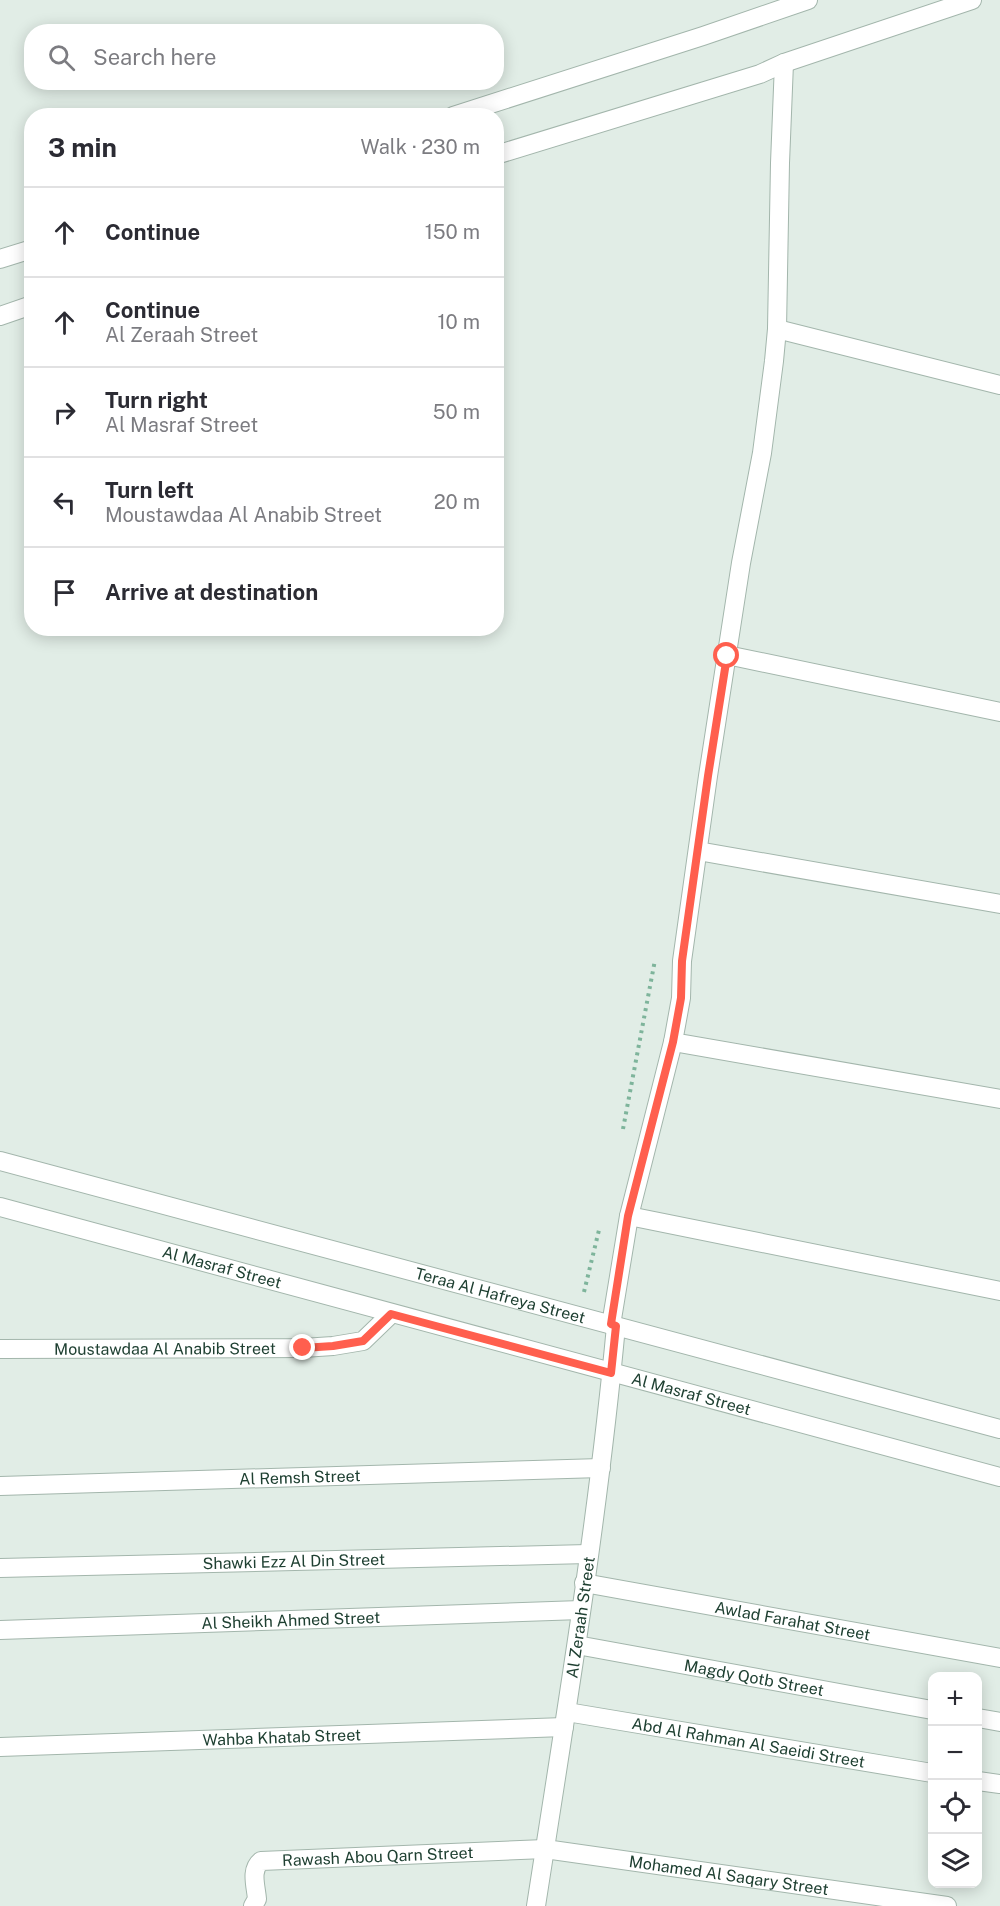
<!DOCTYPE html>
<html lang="en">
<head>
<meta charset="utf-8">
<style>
  :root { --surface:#fff; --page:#f2f2f3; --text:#2b2b33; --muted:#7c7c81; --line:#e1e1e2 }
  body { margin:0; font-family:"Public Sans",sans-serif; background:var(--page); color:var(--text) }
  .controls { position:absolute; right:18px; bottom:18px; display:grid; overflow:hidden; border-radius:12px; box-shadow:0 3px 15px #0003 }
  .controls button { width:54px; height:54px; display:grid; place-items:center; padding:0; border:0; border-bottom:2px solid var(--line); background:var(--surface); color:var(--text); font:30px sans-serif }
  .stop { position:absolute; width:18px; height:18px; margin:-14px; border:4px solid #ff5f4e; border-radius:50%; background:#fff }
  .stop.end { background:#ff5f4e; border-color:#fff; box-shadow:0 2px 6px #0008 }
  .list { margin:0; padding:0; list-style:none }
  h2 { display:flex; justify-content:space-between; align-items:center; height:78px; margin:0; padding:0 24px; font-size:26px }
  h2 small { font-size:20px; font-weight:400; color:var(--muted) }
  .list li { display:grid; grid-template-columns:39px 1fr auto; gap:18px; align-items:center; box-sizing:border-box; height:90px; padding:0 24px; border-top:2px solid var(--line) }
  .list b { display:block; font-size:22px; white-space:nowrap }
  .list p { margin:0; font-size:20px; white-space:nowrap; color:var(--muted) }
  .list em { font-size:20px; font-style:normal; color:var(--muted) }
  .icon { flex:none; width:33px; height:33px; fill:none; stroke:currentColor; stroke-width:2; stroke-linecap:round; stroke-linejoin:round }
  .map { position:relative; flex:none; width:1000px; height:1906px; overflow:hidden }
  .search { position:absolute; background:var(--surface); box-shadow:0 3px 15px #0003; left:24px; top:24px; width:480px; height:66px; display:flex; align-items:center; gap:15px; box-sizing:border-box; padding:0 21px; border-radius:24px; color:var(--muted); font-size:22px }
  .panel { position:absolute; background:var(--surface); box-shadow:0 3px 15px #0003; left:24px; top:108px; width:480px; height:528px; border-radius:24px }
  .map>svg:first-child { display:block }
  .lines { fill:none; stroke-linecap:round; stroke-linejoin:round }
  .minor-casing { stroke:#a3b6ac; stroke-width:20 }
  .path { stroke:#7eb49b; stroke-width:4; stroke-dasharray:3 4.5; stroke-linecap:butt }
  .minor { stroke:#fff; stroke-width:18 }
  .route { stroke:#ff5f4e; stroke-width:8 }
  .labels { text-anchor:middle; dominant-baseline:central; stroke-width:4.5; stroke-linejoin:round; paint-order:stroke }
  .street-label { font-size:16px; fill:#1f4032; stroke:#f2f9f5 }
</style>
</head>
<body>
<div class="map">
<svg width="1000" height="1906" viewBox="0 0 1000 1906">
  <rect width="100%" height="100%" fill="#e1ede6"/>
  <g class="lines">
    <defs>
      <g id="minor">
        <path d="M784,63l-4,100 -3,166 -3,32 -12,92 -21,110 -33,213 -26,185 -1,37 -8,44 327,57"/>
        <path d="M453,116l250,-80 105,-36"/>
        <path d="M496,155l264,-81 24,-11 188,-63"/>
        <path d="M0,259l32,-10"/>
        <path d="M0,316l32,-11"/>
        <path d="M777,329l223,56"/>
        <path d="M727,655l273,57"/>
        <path d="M698,851l302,53"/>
        <path id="s1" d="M0,1161l1000,268"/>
        <path id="s2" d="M0,1207l1000,270"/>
        <path d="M629,1216l371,75"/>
        <path d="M611,1325l18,-109 44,-174"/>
        <path id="s3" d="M0,1349l303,-1 30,-2 30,-5 28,-27"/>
        <path id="s4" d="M0,1486l601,-18"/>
        <path id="s5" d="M0,1568l588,-14"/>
        <path id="s6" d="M584,1583l416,75"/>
        <path id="s7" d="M0,1630l581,-20"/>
        <path id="s8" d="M577,1645l355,65"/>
        <path id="s9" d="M567,1712l365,61"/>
        <path d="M978,1718l22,4"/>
        <path id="s10" d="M0,1747l564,-20"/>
        <path d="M978,1781l22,3"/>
        <path id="s11" d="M253,1906l4,-7c-1,-13 -7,-29 4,-38l284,-12 402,57"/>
        <path id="s12" d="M536,1906c30,-193 62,-386 80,-580"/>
      </g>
    </defs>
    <!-- minor casing -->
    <use href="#minor" class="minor-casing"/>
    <!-- path -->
    <path class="path" d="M623,1129l32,-169
      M584,1292l15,-62"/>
    <!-- minor -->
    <use href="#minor" class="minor"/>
  </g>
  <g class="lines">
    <!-- route -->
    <path class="route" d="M303,1348l30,-2 30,-5 28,-27 220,59 5,-47 -5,-2 17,-108 45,-174 8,-44 1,-37 26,-185 19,-120"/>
  </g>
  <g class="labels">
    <!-- street labels -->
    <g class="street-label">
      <text stroke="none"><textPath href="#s2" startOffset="230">Al Masraf Street</textPath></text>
      <text stroke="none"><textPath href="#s1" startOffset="518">Teraa Al Hafreya Street</textPath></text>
      <text stroke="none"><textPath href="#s3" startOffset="165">Moustawdaa Al Anabib Street</textPath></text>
      <text stroke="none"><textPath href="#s2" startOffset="716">Al Masraf Street</textPath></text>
      <text stroke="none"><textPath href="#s4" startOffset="300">Al Remsh Street</textPath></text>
      <text stroke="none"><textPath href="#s5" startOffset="294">Shawki Ezz Al Din Street</textPath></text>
      <text stroke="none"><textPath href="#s12" startOffset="292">Al Zeraah Street</textPath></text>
      <text stroke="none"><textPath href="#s7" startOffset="291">Al Sheikh Ahmed Street</textPath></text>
      <text stroke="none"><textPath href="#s6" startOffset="212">Awlad Farahat Street</textPath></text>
      <text stroke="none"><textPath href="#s8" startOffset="180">Magdy Qotb Street</textPath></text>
      <text stroke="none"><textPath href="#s10" startOffset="282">Wahba Khatab Street</textPath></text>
      <text stroke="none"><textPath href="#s9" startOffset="184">Abd Al Rahman Al Saeidi Street</textPath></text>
      <text stroke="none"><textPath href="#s11" startOffset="165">Rawash Abou Qarn Street</textPath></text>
      <text stroke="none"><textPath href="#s11" startOffset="518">Mohamed Al Saqary Street</textPath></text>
    </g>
  </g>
</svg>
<div class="controls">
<button>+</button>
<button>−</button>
<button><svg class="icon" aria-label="locate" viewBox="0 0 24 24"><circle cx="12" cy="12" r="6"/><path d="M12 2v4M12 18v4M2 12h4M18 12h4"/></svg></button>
<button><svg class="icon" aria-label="layers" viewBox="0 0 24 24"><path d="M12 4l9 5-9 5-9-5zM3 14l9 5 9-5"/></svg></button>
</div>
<div class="stop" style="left:727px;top:656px"></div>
<div class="stop end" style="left:303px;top:1348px"></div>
<div class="search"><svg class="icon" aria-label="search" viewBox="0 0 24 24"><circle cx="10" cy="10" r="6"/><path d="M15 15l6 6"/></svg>Search here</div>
<section class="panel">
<h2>3 min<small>Walk · 230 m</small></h2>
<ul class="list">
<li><svg class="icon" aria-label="ahead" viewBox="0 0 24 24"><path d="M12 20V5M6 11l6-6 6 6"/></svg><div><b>Continue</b></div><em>150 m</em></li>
<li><svg class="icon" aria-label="ahead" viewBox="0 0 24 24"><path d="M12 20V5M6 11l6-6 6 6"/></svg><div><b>Continue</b><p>Al Zeraah Street</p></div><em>10 m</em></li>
<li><svg class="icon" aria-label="right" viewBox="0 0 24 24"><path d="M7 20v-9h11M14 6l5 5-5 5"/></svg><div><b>Turn right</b><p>Al Masraf Street</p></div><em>50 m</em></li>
<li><svg class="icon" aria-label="left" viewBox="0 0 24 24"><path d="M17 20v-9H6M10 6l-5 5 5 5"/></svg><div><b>Turn left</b><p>Moustawdaa Al Anabib Street</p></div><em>20 m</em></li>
<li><svg class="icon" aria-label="arrive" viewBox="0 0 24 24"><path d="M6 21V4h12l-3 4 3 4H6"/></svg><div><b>Arrive at destination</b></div></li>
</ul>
</section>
</div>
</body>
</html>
